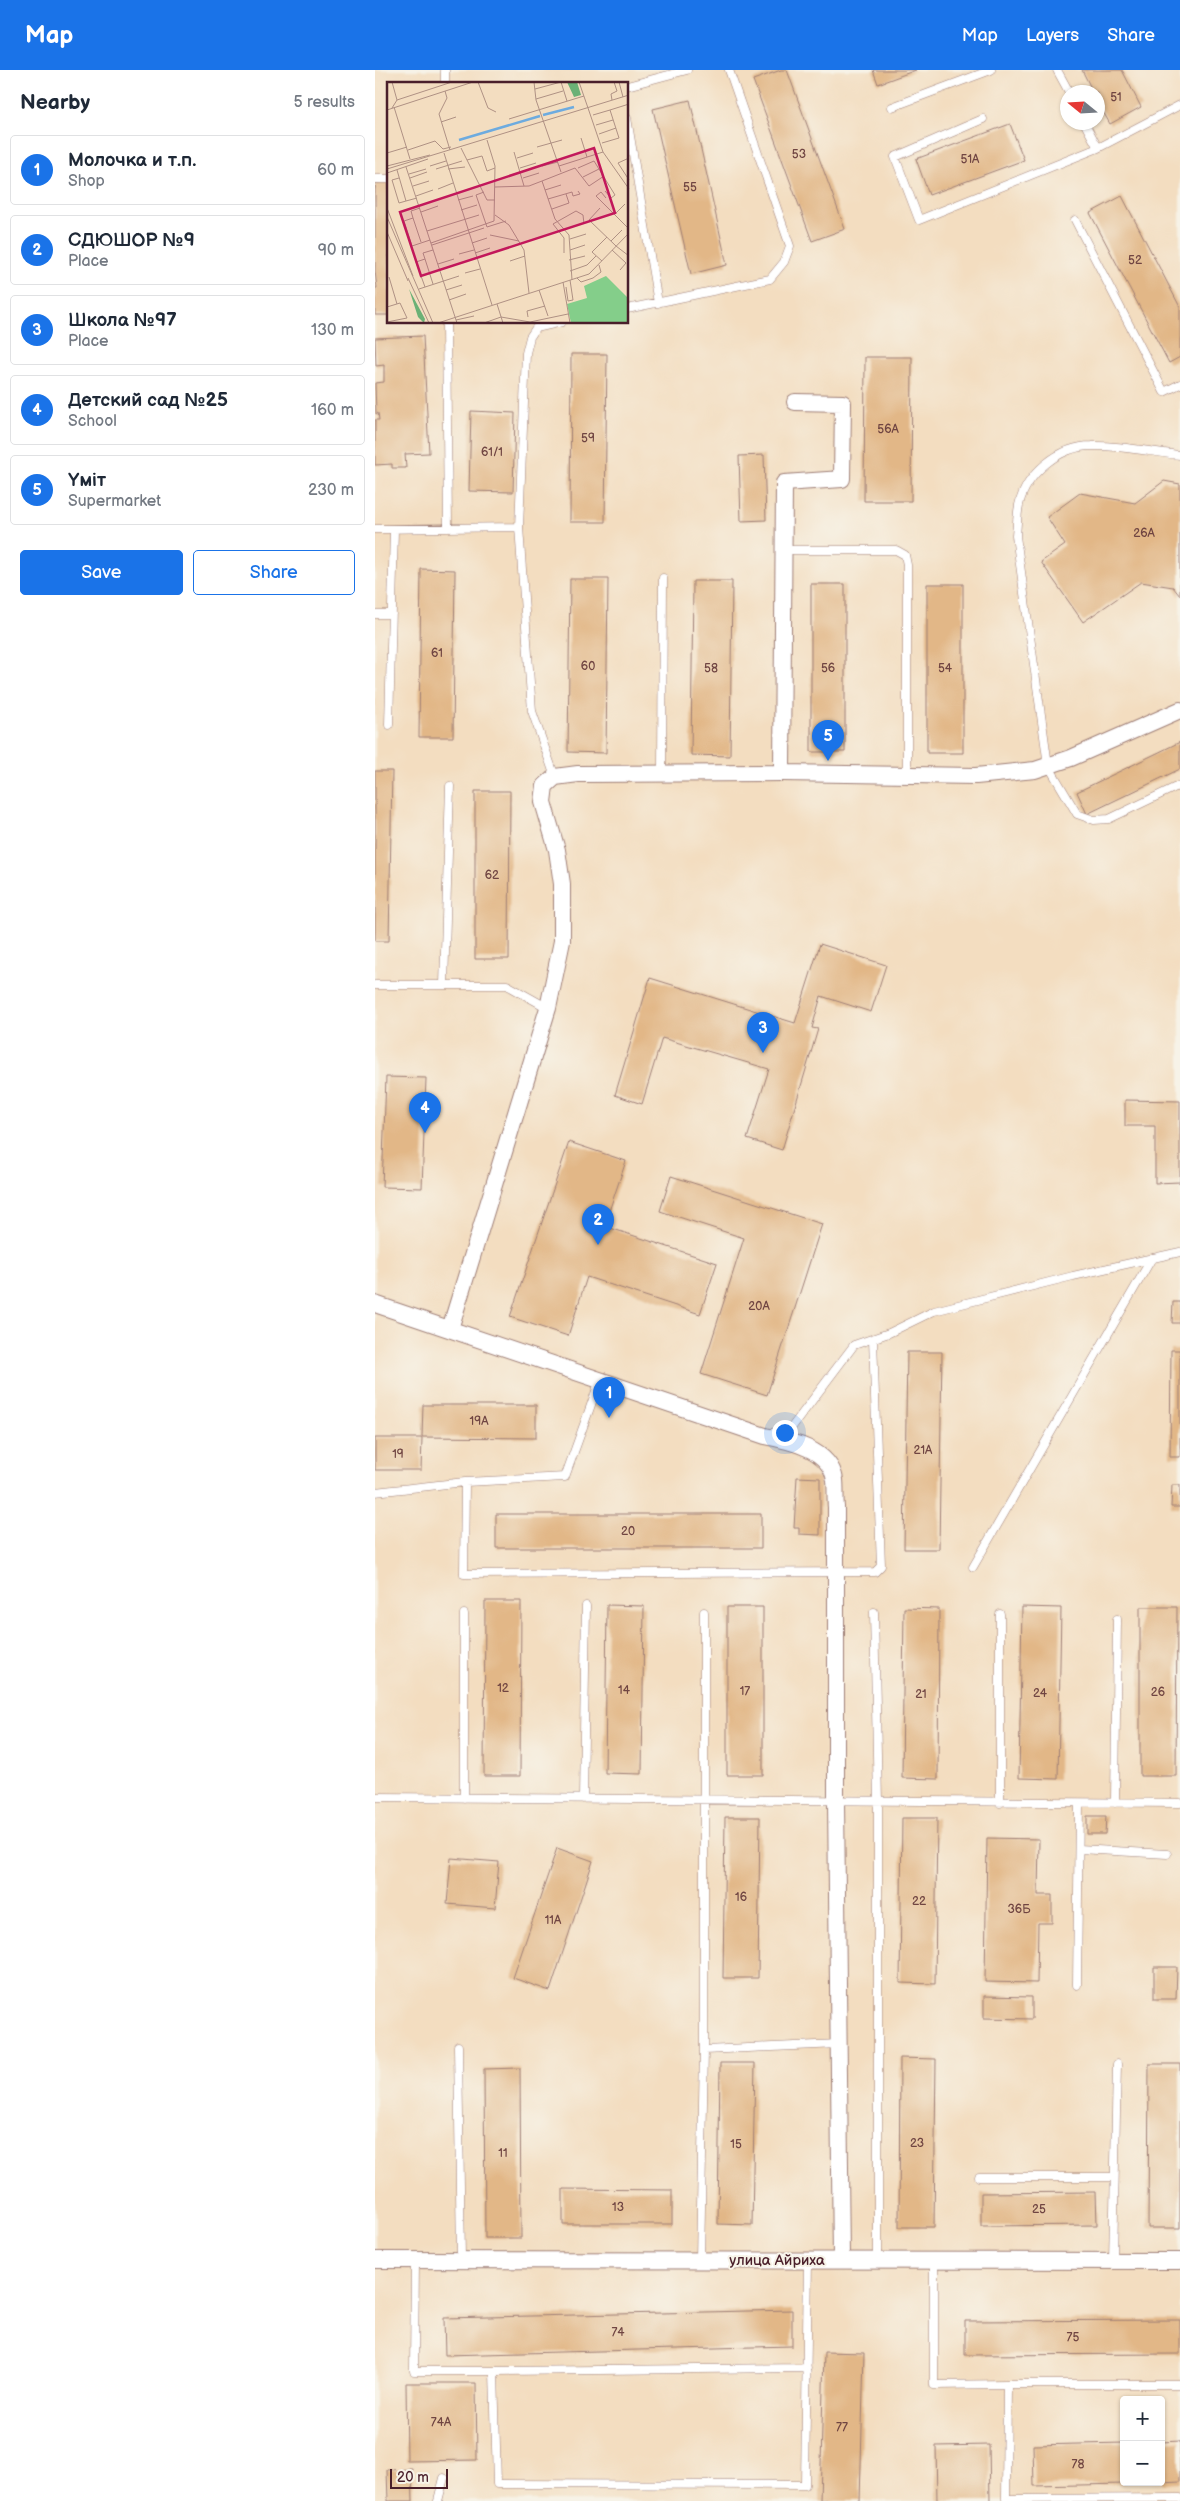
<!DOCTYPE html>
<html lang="en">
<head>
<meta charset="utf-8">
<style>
  :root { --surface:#fff; --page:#f2f2f3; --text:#1f2937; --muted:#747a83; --line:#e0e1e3; --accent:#1a73e8 }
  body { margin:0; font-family:"Balsamiq Sans",sans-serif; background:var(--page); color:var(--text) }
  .controls { position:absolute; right:15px; bottom:15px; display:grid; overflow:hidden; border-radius:5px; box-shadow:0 1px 4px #0004 }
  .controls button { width:45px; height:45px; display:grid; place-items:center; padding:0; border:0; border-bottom:1px solid var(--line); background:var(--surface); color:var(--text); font:25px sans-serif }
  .compass { position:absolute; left:685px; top:15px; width:45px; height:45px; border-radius:50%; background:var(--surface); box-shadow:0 1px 4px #0004; rotate:288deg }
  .scale { position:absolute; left:15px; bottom:12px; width:58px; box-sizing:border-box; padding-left:5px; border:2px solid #4a1f2b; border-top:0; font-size:14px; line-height:18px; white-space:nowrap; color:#4a1f2b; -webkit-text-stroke:4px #f7f3e8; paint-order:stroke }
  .you { position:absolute; left:409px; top:1362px; width:18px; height:18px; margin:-12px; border:4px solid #fff; border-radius:50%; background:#1a73e8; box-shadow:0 0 0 8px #1a73e833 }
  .badge { display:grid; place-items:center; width:32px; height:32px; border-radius:50%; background:var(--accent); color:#fff; font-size:16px; font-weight:700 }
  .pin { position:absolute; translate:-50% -41px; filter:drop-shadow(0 1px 2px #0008) }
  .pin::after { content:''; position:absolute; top:26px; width:18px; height:15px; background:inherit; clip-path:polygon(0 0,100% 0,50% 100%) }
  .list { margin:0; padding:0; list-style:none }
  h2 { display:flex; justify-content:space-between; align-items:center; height:65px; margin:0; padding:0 20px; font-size:21px }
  h2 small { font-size:16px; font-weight:400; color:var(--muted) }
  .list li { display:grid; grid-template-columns:32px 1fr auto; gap:15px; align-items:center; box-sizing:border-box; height:70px; margin:0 10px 10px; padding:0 10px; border:1px solid var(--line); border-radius:5px }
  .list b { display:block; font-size:19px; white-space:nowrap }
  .list p { margin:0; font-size:16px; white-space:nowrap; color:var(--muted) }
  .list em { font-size:16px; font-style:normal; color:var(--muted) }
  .actions { display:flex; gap:10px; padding:15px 20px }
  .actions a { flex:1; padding:11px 0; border:1px solid var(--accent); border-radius:5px; text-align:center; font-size:18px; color:var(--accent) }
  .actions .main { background:var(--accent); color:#fff }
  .map { position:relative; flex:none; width:805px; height:2431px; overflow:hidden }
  header { display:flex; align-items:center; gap:30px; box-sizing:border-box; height:70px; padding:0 25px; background:var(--accent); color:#fff }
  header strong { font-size:24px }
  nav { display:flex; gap:28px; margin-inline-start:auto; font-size:18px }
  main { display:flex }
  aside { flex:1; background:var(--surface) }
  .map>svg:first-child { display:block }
  .building { fill:#e2b787 }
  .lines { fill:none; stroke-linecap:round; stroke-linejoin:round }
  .lane-casing { stroke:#9e7e76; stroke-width:9 }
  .street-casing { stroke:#9e7e76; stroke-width:18 }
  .lane { stroke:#fff; stroke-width:8 }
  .street { stroke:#fff; stroke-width:16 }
  .labels { text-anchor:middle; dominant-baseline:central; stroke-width:4; stroke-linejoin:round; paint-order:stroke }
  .number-label { font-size:12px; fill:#704542 }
  .street-label { font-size:15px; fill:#4a1f2b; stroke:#f7f3e8 }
  .inset-river { fill:none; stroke:#6dabdf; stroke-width:2.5 }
  .inset-road { fill:none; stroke:#af9184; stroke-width:1 }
  .view { fill:#c2185b; fill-opacity:0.15; stroke:#c2185b; stroke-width:2.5 }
  .inset-edge { fill:none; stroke:#4a1f2b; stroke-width:2.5 }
</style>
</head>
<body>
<header>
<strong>Map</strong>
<nav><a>Map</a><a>Layers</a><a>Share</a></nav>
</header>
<main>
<aside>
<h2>Nearby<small>5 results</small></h2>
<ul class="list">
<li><span class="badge">1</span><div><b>Молочка и т.п.</b><p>Shop</p></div><em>60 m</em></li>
<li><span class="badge">2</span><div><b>СДЮШОР №9</b><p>Place</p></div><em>90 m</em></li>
<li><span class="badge">3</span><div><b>Школа №97</b><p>Place</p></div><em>130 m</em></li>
<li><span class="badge">4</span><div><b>Детский сад №25</b><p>School</p></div><em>160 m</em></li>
<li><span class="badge">5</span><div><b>Үміт</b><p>Supermarket</p></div><em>230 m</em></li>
</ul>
<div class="actions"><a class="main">Save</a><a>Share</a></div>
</aside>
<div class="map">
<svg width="805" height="2431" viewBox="0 0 805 2431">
  <rect width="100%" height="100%" fill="#f7f3e8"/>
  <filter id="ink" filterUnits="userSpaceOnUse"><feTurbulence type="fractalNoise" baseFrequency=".02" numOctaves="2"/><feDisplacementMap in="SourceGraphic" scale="10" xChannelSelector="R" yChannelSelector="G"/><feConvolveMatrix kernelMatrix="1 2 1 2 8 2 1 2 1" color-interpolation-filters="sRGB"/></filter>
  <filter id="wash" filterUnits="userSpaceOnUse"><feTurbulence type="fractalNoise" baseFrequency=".0096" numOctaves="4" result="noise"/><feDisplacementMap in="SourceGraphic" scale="20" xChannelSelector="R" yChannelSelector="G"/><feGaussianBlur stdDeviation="1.12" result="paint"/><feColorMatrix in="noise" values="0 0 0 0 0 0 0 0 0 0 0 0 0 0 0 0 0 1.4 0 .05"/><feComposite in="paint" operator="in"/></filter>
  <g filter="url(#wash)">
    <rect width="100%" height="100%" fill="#f3ddc0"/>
    <g id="blocks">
      <!-- building -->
      <path class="building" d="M406,0h6l58,159 -33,12 -59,-161z
        M498,0h43l-38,14z
        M707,0h40l19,37 -31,17 -13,-23v-9h-4z
        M315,30l37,165 -36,9 -38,-165z
        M635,54l14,36 -95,35 -13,-36z
        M14,112v133h-14v-27h2l-2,-17v-81l1,-7z
        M747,126l58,111v50l-11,6 -79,-150z
        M48,266l6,117 -24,1 1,14h-14v-4l-17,1v-45h4l-1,-7 -2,1 -1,-31 9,-1v-17l-8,1 -1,-28z
        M196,284h36l-2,168h-35z
        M490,287h47l-1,144h-47z
        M96,341l44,2 -2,79 -44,-1z
        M389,385l2,65 -25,1 -2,-65z
        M789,411l16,3v112l-7,-9 -32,-5 -58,40 -42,-60 24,-17 -18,-28 33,-24 55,10z
        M46,499l34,1 -2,167h-34z
        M195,509h38l-2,174 -38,-1z
        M318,511h39l-2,175 -39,-1z
        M436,514h34v168h-34z
        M552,514h36v169h-36z
        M805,672v27l-93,45 -10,-22z
        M0,701h17l-3,170h-14z
        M100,721h35l-1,168h-34z
        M445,874l66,21 -15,47 -50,-16 -9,32 6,1 -36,121 -35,-11 22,-70 -107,-31 -20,66 -27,-9 35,-117 145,45z
        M11,1007l40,1 -4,110 -40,-1z
        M750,1030l55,1v81l-25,1v-57h-30z
        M194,1072l57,19 -22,65 113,37 -17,51 -113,-37 -19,59 -58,-19z
        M296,1106l151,48 -55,171 -66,-21 43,-136 -84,-27z
        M798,1232h7v21h-8z
        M796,1280h9v107h-10z
        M532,1282h35l-3,197h-35z
        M48,1335h113v33l-114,-1z
        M0,1368h47l-1,32h-46z
        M422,1407l23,1v57l-21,-1v-6h-5z
        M797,1415h8v22h-9z
        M121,1444h265v34h-265z
        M110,1531h36l-1,175h-36z
        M232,1535l37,1 -2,168 -37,-1z
        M352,1537h36v168h-36z
        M647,1537l39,1 -3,171 -39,-1z
        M765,1537h37l-1,169h-36z
        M529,1538l35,1 -1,170 -36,-1z
        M712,1746h19l-1,18h-18z
        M350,1747h35l-2,161h-35z
        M527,1748h35l-2,166 -35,-1z
        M612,1768l52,1 -1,56h14v28h-14l-1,60 -52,-1z
        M182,1778l36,13 -43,130 -37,-13z
        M76,1788l48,4 -4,46 -48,-4z
        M779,1897h23l-1,32h-22z
        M609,1926l48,1v22l-48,-1z
        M525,1988l36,1 -2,168h-35z
        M345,1993h35l-3,162 -34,-1z
        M774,1994h31v164h-32z
        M145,1998l1,170h-36l-1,-169z
        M188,2119l109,1v34h-109z
        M721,2122l1,33 -116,1v-33z
        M417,2240v36l-347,9 -1,-37z
        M805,2250v34l-215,1v-34z
        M449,2282l40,1 -4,148h-40z
        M31,2313h70l1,77 -70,1z
        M805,2371v41l-19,1v-41z
        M749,2373v41l-90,2 -1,-41z
        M614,2375l1,56h-53l-1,-55z
        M37,2399l1,32h-25l-1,-31z"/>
    </g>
  </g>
  <g filter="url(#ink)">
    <use href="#blocks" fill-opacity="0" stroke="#9e7e76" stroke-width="1"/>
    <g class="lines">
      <defs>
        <path id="lane" d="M70,0v14
          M682,0l12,22
          M252,16l60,-16
          M517,37l99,-37
          M252,48l31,185
          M608,49l-88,38 24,63 179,-72 82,-43
          M709,52l14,26
          M0,109h14
          M700,150l89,172 16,-8
          M252,239l143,-30 14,-17 6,-16 -61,-176
          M71,252l2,206
          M805,385c-29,-3 -60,-10 -88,-9 -33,0 -66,28 -73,59 -2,10 -2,21 -3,31l32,229 29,49 17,6 15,-1 71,-34
          M0,459l144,-2
          M409,480h112l9,5 2,10v210
          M0,544h17
          M14,655l5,-196
          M287,704l1,-196
          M180,707l-23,-66 -13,-184 7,-174 4,-16 6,-9 26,-6
          M0,915h132l41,23
          M69,915l6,-199
          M398,1363l19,-6 62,-82 35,-12 45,-22 139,-35 107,-24
          M90,1412l-1,92 411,-2 6,-6 -8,-227
          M0,1422l90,-10 100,-5 35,-97
          M598,1497l179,-309
          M499,1542l4,190v458
          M625,1544v189
          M0,1727l805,6
          M89,1728v-184
          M208,1729l3,-193
          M740,1733l2,-184
          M704,1779l88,5
          M702,1915l2,-182
          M83,1976l3,214
          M329,1980l135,-6
          M604,2107h135
          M40,2189l-1,112h80l3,113 308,1 3,-225
          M325,2190l4,-210v-438
          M559,2191v124l73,-1 -1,115 174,-1
          M738,2191l4,-197
          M119,2301l313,-3
          M632,2314h173
          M63,2431l6,-23"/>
        <path id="street" d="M407,703l2,-290 58,-4 1,-76 -48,-1
          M0,1234l390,132c26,5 65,13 70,44 1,9 0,19 1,27v294l5,459
          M75,1259l98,-321 14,-67v-57l-5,-34 -14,-48 2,-16 10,-9 23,-3 204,-1 194,3 59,-6 36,-12 109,-48
          M0,2190l805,1"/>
      </defs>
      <!-- lane casing -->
      <use href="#lane" class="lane-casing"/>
      <!-- street casing -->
      <use href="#street" class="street-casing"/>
      <!-- lane -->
      <use href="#lane" class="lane"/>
      <!-- street -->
      <use href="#street" class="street"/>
    </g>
  </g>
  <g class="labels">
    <!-- number labels -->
    <g class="number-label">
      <text x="741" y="27">51</text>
      <text x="424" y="84">53</text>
      <text x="595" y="89">51А</text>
      <text x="315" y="117">55</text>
      <text x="760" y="190">52</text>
      <text x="513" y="359">56А</text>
      <text x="213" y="368">59</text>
      <text x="117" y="382">61/1</text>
      <text x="769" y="463">26А</text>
      <text x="62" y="583">61</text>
      <text x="213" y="596">60</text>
      <text x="336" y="598">58</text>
      <text x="453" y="598">56</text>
      <text x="570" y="598">54</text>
      <text x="117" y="805">62</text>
      <text x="384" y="1236">20А</text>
      <text x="104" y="1351">19А</text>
      <text x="548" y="1380">21А</text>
      <text x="23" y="1384">19</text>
      <text x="253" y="1461">20</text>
      <text x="128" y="1618">12</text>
      <text x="249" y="1620">14</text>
      <text x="370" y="1621">17</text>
      <text x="783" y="1622">26</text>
      <text x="665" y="1623">24</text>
      <text x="546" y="1624">21</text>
      <text x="366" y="1827">16</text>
      <text x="544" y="1831">22</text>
      <text x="644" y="1839">36Б</text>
      <text x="178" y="1850">11А</text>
      <text x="542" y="2073">23</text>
      <text x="361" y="2074">15</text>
      <text x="128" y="2083">11</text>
      <text x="243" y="2137">13</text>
      <text x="664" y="2139">25</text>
      <text x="243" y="2262">74</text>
      <text x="698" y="2267">75</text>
      <text x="66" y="2352">74А</text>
      <text x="467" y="2357">77</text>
      <text x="703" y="2394">78</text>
    </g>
    <!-- street labels -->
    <g class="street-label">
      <text x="402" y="2190">улица Айриха</text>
    </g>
  </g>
  <!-- overview -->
  <g transform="translate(12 12)">
    <rect width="241" height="241" fill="#f3ddc0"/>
    <path d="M219,194l22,22v25h-57l-4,-19 20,-6 -3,-12z" fill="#84ce8a"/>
    <path d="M180,0h10l4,13 -7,2zM22,207l16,30 -1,4 -6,-6z" fill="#6bb176"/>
    <path class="inset-river" d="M156,33l31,-8M72,58l81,-24"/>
    <path class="inset-road" d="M91,0l10,26 8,4M147,0l2,18 25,72M174,0l6,19M192,0l9,26M232,0l4,15M148,7l26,-7M58,9l2,7 -8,16 11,36M149,17l27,-8M10,18l55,-18M225,18l-1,-6 6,-3 -3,-9M7,25l16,52M5,26l5,-8 -5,-18M201,26l15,44 26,37M0,28l86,-28M206,33l17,-5M122,37l75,-23M54,40l15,-5M209,43l17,-5M212,52l17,-6M194,56l6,19M215,61l17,-5 -9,-28 19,-6M150,65l25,-7M74,66l26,52h8M21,68l27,-9 8,8 8,-2M127,70l10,34M0,71l20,-6M57,71l48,152M130,76l16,-5M242,76l-11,5 11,17M80,78l15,-4 5,15 8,-3M0,84l43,-11M43,84l16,-5M155,84l16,-4M172,84l44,-14M19,85l51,156M133,86l16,-5M191,86l16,-7 21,34 -4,3 -6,-7M0,87l242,-74M49,87l26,-8M61,87l17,-2M10,88l9,31 11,-3M0,91l41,-14M22,92l17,-5M196,95l16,-8M12,96l-7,2 7,23 7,-2M23,96l17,-6M136,96l16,-5M155,99l33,-13 14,18 15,-10M26,104l16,-5M108,105l34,-1 13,-5 13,38 14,16 3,45M51,107l15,-6M158,108l16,-5M97,110l-8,3 11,32 19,-6M29,114l17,-6M219,116l-5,-6 -5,4 33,33M161,117l24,-7 1,4 7,-2 -2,-3M71,118l15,-4M0,126l26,68M33,126l-9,3 2,7 -9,3 8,25 18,-6M213,126l-11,12 27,26M165,127l17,-6 -3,-9M74,128l16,-5M34,130l17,-6M108,133l14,10 15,25 5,43M227,133l11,-11M0,135l46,106M26,136l8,24M40,149l52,-16M0,150l21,49M103,153l29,6M183,157l16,-5M224,159l11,-11M44,161l63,-22 1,-55 -8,-26M85,161l15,-5M45,163l52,-17M229,164l13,10M183,168l15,-5M225,168l14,13 -6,7M88,171l15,-5M177,171v-15l-11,-14 23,-13 7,4 1,9M72,172l15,-4M38,177l8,25M182,178l16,-4M123,179l15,-5M215,179l-10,-9 15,-15M51,182l16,-5M183,189l17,-6 9,-9M78,191l15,-4M2,195l8,27M21,196l21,45M190,196l4,4 12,-4 8,-6 -2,-7M176,200l7,41M38,205l-9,-25 9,-3 -2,-6 10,-3M179,205l2,14 5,-1 -3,-20M32,207l40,-13M59,208l16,-5M152,208l9,26M62,218l17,-6M110,222l6,19M0,225l13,-4 7,15 -20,4M141,235l-1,-6 18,-5M69,238l18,-4M143,240l38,-8M51,241l151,-49 40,-41M97,241l17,-6 29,5"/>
    <path class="view" d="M207,66l21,65 -194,63 -21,-64z"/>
    <rect width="241" height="241" class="inset-edge"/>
  </g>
</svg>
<div class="controls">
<button>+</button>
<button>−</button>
</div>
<svg class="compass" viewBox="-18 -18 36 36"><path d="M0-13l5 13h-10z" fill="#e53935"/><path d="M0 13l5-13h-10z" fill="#747a83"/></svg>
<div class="scale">20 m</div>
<div class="you"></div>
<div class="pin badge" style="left:234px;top:1348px">1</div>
<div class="pin badge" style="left:223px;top:1175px">2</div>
<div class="pin badge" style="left:388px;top:983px">3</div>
<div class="pin badge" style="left:50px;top:1063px">4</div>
<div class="pin badge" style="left:453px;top:691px">5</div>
</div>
</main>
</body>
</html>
